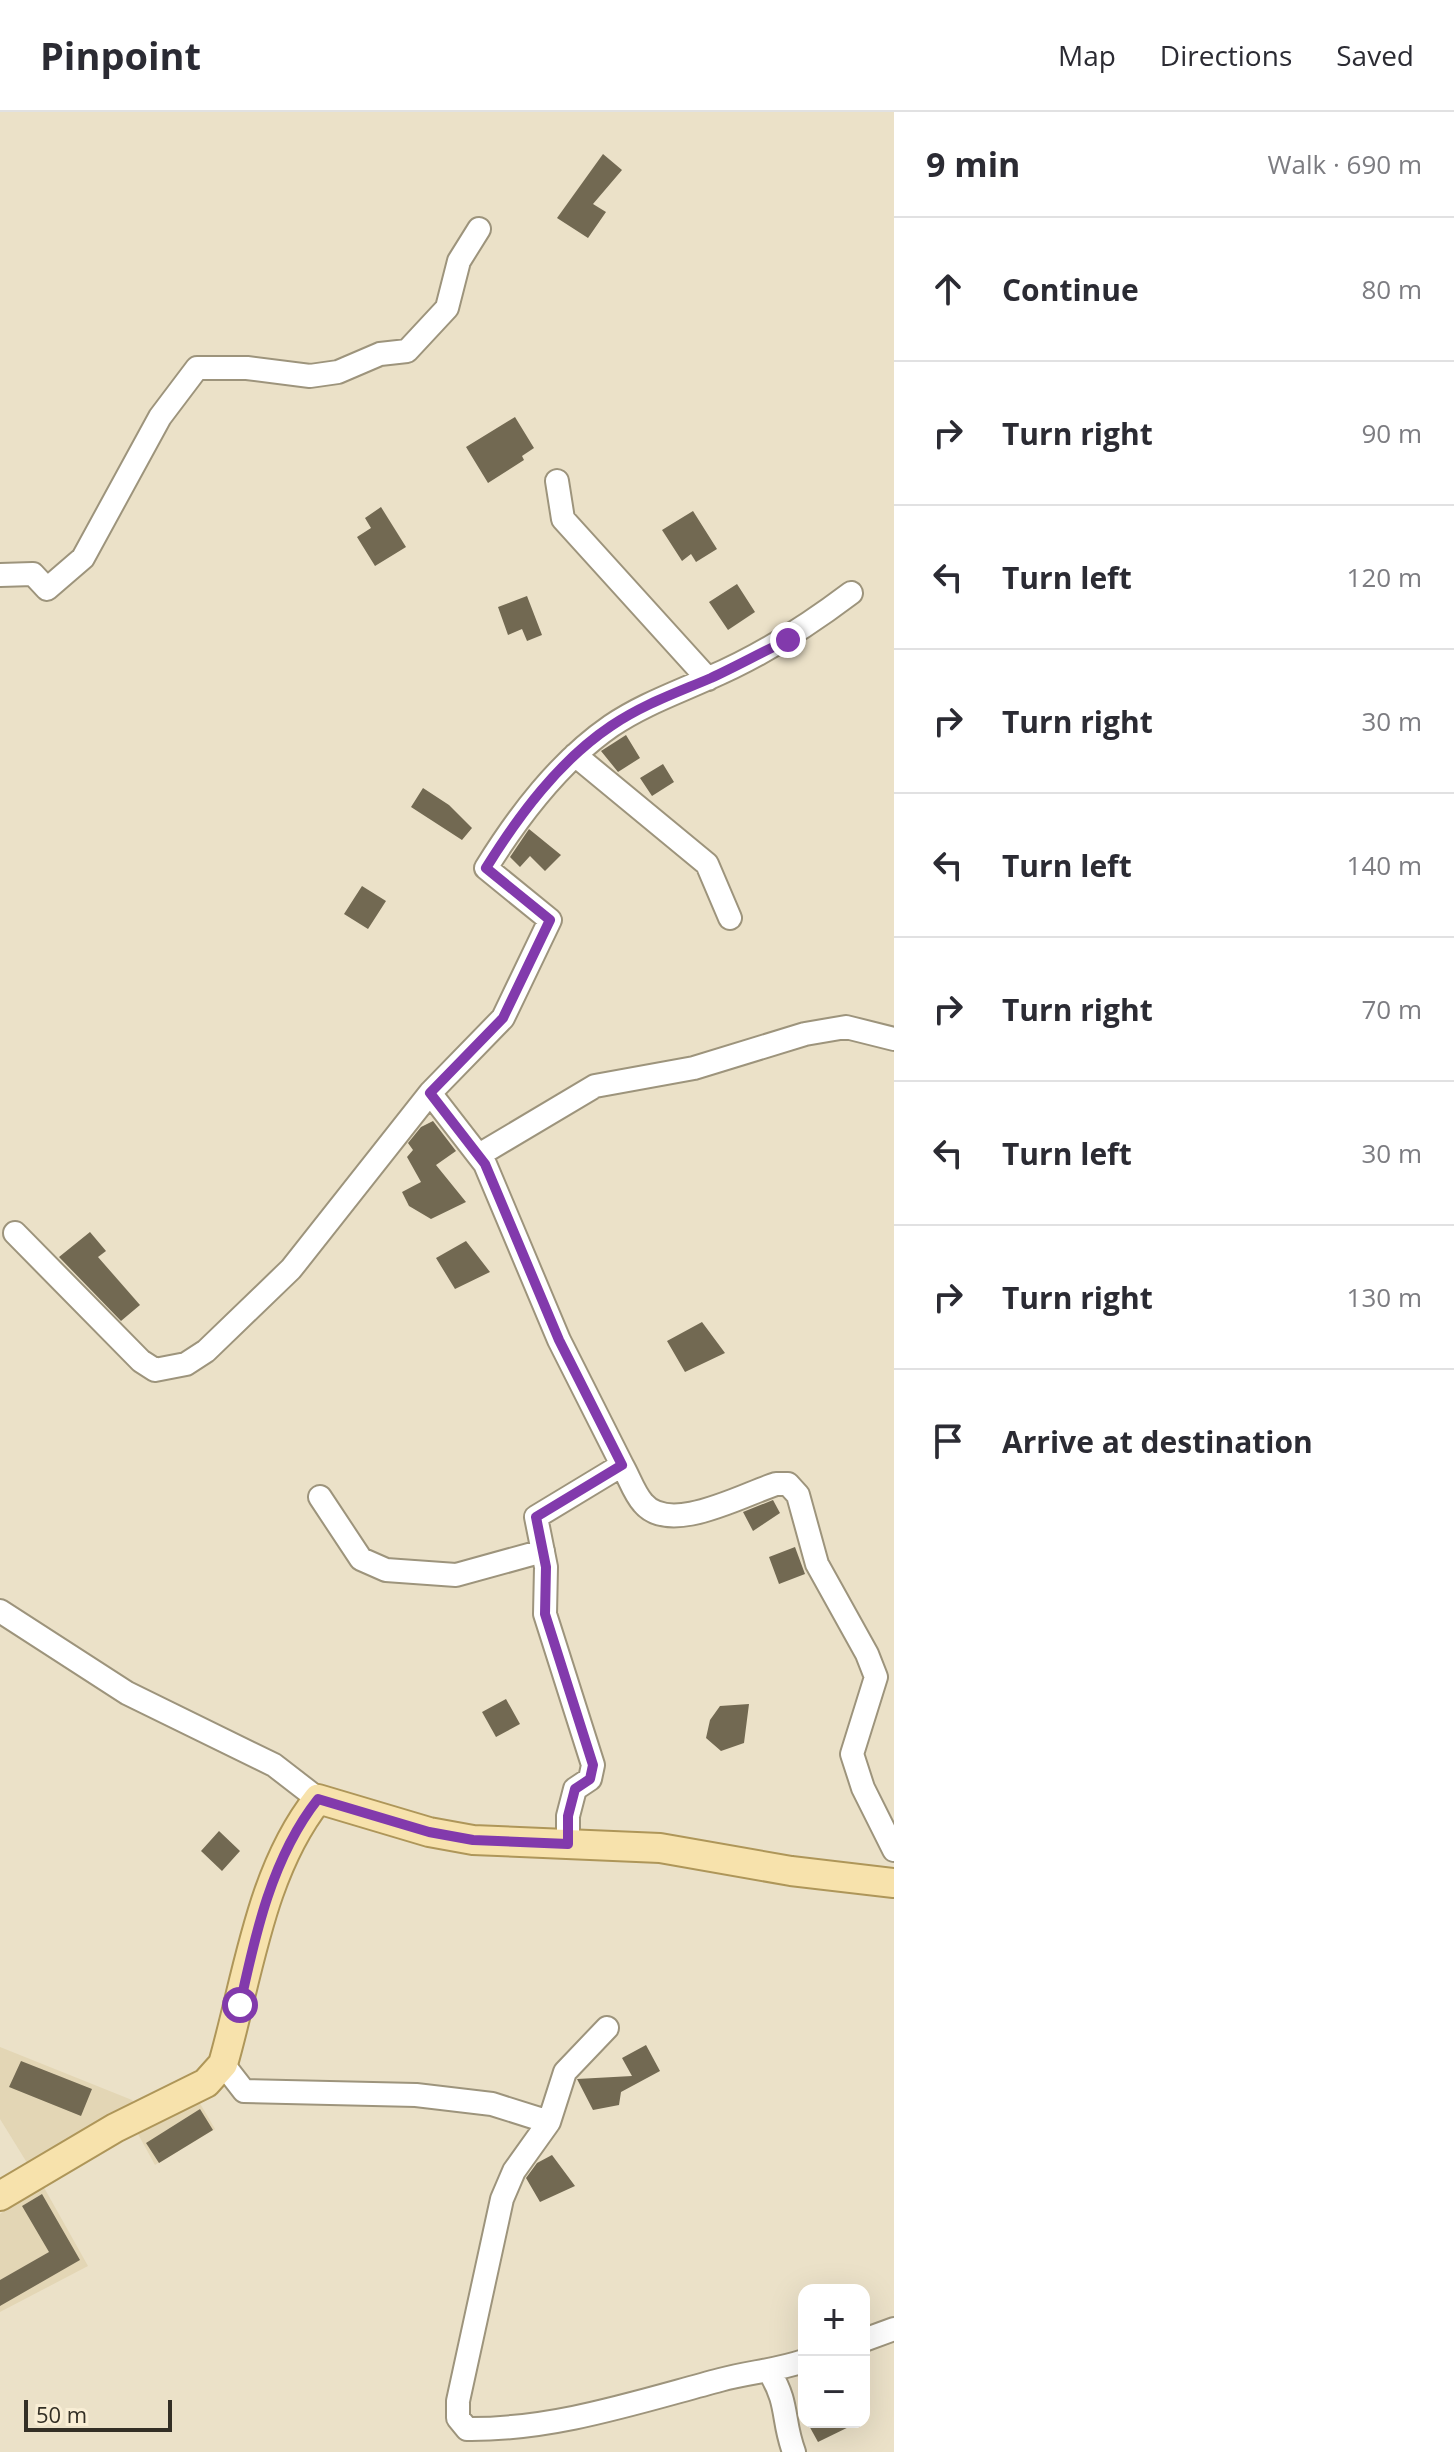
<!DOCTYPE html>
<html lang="en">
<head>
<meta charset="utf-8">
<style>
  :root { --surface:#fff; --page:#f7f7f7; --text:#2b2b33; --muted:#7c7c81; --line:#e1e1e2 }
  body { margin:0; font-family:"Open Sans",sans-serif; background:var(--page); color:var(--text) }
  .controls { position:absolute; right:24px; bottom:24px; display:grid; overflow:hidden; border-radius:16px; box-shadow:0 8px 32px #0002 }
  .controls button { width:72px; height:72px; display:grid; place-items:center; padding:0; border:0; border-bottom:2px solid var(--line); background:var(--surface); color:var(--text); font:40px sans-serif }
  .scale { position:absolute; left:24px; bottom:20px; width:148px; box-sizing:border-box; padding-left:8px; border:4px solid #332f25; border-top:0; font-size:22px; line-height:28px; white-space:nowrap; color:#332f25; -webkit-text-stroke:6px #f9eed5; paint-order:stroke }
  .stop { position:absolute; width:24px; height:24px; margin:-18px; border:6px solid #823aac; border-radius:50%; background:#fff }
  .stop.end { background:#823aac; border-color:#fff; box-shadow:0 2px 8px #0008 }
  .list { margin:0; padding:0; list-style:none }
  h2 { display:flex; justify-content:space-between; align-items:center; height:104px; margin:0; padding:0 32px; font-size:34px }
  h2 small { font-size:26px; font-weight:400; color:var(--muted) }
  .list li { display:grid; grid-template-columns:52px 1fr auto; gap:24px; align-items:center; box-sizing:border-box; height:144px; padding:0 32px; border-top:2px solid var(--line) }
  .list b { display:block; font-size:30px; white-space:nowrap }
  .list em { font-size:26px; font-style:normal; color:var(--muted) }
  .icon { flex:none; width:44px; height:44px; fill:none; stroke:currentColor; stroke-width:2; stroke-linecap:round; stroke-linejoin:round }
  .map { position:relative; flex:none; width:894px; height:2340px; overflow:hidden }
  header { display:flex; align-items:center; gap:48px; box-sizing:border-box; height:112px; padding:0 40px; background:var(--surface); border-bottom:2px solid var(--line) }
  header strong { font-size:38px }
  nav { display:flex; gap:44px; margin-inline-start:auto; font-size:28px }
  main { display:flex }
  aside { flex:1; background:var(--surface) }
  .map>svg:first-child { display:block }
  .built { fill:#e3d6b5 }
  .building { fill:#726952 }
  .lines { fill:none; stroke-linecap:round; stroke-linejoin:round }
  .minor-casing { stroke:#9d947c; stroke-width:26 }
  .major-casing { stroke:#ae9659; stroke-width:32 }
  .minor { stroke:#fff; stroke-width:22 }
  .major { stroke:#f7e2ac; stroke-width:28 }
  .route { stroke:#823aac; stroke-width:10 }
</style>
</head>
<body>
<header>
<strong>Pinpoint</strong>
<nav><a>Map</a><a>Directions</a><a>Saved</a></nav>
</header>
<main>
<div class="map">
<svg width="894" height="2340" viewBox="0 0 894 2340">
  <rect width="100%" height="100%" fill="#ebe1c8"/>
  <!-- built -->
  <path class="built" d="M0,1935l132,53 4,7 -107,59 -29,-47z
    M198,1988l17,29 -60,36 -17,-31z
    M42,2072l46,82 -88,46v-98z"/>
  <!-- building -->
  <path class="building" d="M603,42l19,16 -29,34 13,8 -18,26 -31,-20z
    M515,305l19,31 -12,8 2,4 -36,23 -22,-36z
    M381,395l25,40 -31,19 -18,-29 14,-9 -6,-10z
    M693,399l24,38 -21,13 -5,-8 -9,7 -20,-31z
    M737,472l18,28 -27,18 -19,-28z
    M527,484l15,39 -15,6 -5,-12 -14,6 -10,-28z
    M626,623l14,23 -22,14 -17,-21z
    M663,652l11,18 -22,14 -12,-18z
    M423,676l26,17 23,23 -10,12 -51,-33z
    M529,717l32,26 -16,16 -15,-15 -10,11 -10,-10z
    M362,774l24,15 -18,28 -24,-15z
    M433,1009l23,30 -20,14 30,37 -35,17 -22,-13 -7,-14 19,-10 -14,-25 6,-7 -5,-7 13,-16z
    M90,1120l16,19 -8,6 42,48 -19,16 -62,-64z
    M466,1129l24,31 -35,17 -19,-31z
    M702,1210l23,31 -40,19 -18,-31z
    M773,1388l7,13 -27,18 -10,-19z
    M795,1435l10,27 -26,10 -10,-27z
    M506,1587l14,25 -24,13 -14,-25z
    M749,1592l-5,39 -23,8 -15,-13 4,-18 10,-14z
    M219,1719l21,20 -18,20 -21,-20z
    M646,1933l14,26 -39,21 -2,13 -26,5 -16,-31 55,-3 -10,-18z
    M21,1949l71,28 -11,27 -72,-29z
    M200,1997l13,21 -54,33 -13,-20z
    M552,2043l23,31 -35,16 -14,-24 11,-15z
    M42,2082l38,66 -80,46v-26l49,-28 -27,-46z
    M807,2310h52l-41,20z"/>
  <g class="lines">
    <defs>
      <path id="minor" d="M557,369l6,38 145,160
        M0,463l33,-1 14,15 36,-31 77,-141 37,-49h50l63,8 28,-4 42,-18 27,-3 40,-43 12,-47 20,-32
        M575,643l132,109 23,54
        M479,1043l116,-69 99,-18 111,-34 41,-7 48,12
        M15,1121l126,128 14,9 31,-6 20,-13 85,-82 139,-176
        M622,1353c7,12 12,28 21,38 27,33 101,-9 133,-19h12l10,11 19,69 50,90 9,23 -24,77 11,34 31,62
        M320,1385l41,62 25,11 70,5 87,-24
        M0,1499l127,82 147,72 44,34
        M568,1732v-28l7,-27 15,-10 3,-14 -48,-151 1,-47 -10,-50 86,-52 -63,-125 -74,-176 -55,-71 73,-75 47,-98 -64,-52c33,-53 73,-106 125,-142 31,-21 65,-33 98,-48 52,-22 97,-51 142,-85
        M223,1952l21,27 172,4 76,9 57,18 16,-50 42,-44
        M549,2010l-35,49 -12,28 -44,202v17l9,11c87,1 170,-27 253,-49 29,-8 54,-9 84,-19
        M864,2228l30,-11
        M770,2261c19,31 12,47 24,79"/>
      <path id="major" d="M0,2084l115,-68 91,-45 17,-19c25,-87 37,-192 95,-265l111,33 44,8 187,8 131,23 103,12"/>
    </defs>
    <!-- minor casing -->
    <use href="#minor" class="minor-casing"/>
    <!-- major casing -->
    <use href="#major" class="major-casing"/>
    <!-- minor -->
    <use href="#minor" class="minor"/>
    <!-- major -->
    <use href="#major" class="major"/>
  </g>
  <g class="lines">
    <!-- route -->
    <path class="route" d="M240,1893c15,-70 32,-148 78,-206l111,33 44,8 95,4v-28l7,-27 15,-10 3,-14 -48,-151 1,-47 -10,-50 86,-52 -63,-125 -74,-176 -55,-71 73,-75 47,-98 -64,-52c33,-53 73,-107 125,-142 33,-22 65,-33 100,-48 26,-12 51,-26 77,-38"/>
  </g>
</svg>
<div class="controls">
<button>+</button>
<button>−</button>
</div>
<div class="scale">50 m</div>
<div class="stop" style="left:240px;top:1893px"></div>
<div class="stop end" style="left:788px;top:528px"></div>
</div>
<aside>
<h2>9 min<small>Walk · 690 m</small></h2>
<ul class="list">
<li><svg class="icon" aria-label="ahead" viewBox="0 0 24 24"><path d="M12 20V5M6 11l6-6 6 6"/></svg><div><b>Continue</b></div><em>80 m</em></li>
<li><svg class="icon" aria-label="right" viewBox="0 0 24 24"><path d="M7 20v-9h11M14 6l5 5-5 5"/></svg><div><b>Turn right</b></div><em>90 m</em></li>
<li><svg class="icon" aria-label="left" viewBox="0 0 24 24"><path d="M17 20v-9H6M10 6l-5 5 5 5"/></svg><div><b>Turn left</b></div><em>120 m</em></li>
<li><svg class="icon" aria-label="right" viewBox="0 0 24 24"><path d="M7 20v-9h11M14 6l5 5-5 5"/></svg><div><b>Turn right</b></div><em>30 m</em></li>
<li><svg class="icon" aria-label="left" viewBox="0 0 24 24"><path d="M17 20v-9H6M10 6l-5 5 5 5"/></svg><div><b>Turn left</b></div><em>140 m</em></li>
<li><svg class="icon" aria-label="right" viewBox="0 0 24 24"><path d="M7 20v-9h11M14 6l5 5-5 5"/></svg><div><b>Turn right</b></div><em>70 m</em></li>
<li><svg class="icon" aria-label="left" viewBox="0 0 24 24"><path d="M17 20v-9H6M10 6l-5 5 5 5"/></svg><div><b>Turn left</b></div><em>30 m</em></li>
<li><svg class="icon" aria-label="right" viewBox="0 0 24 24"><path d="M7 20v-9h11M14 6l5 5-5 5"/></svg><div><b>Turn right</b></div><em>130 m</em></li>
<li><svg class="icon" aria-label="arrive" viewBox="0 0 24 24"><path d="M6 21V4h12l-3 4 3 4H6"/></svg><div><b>Arrive at destination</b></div></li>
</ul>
</aside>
</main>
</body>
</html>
